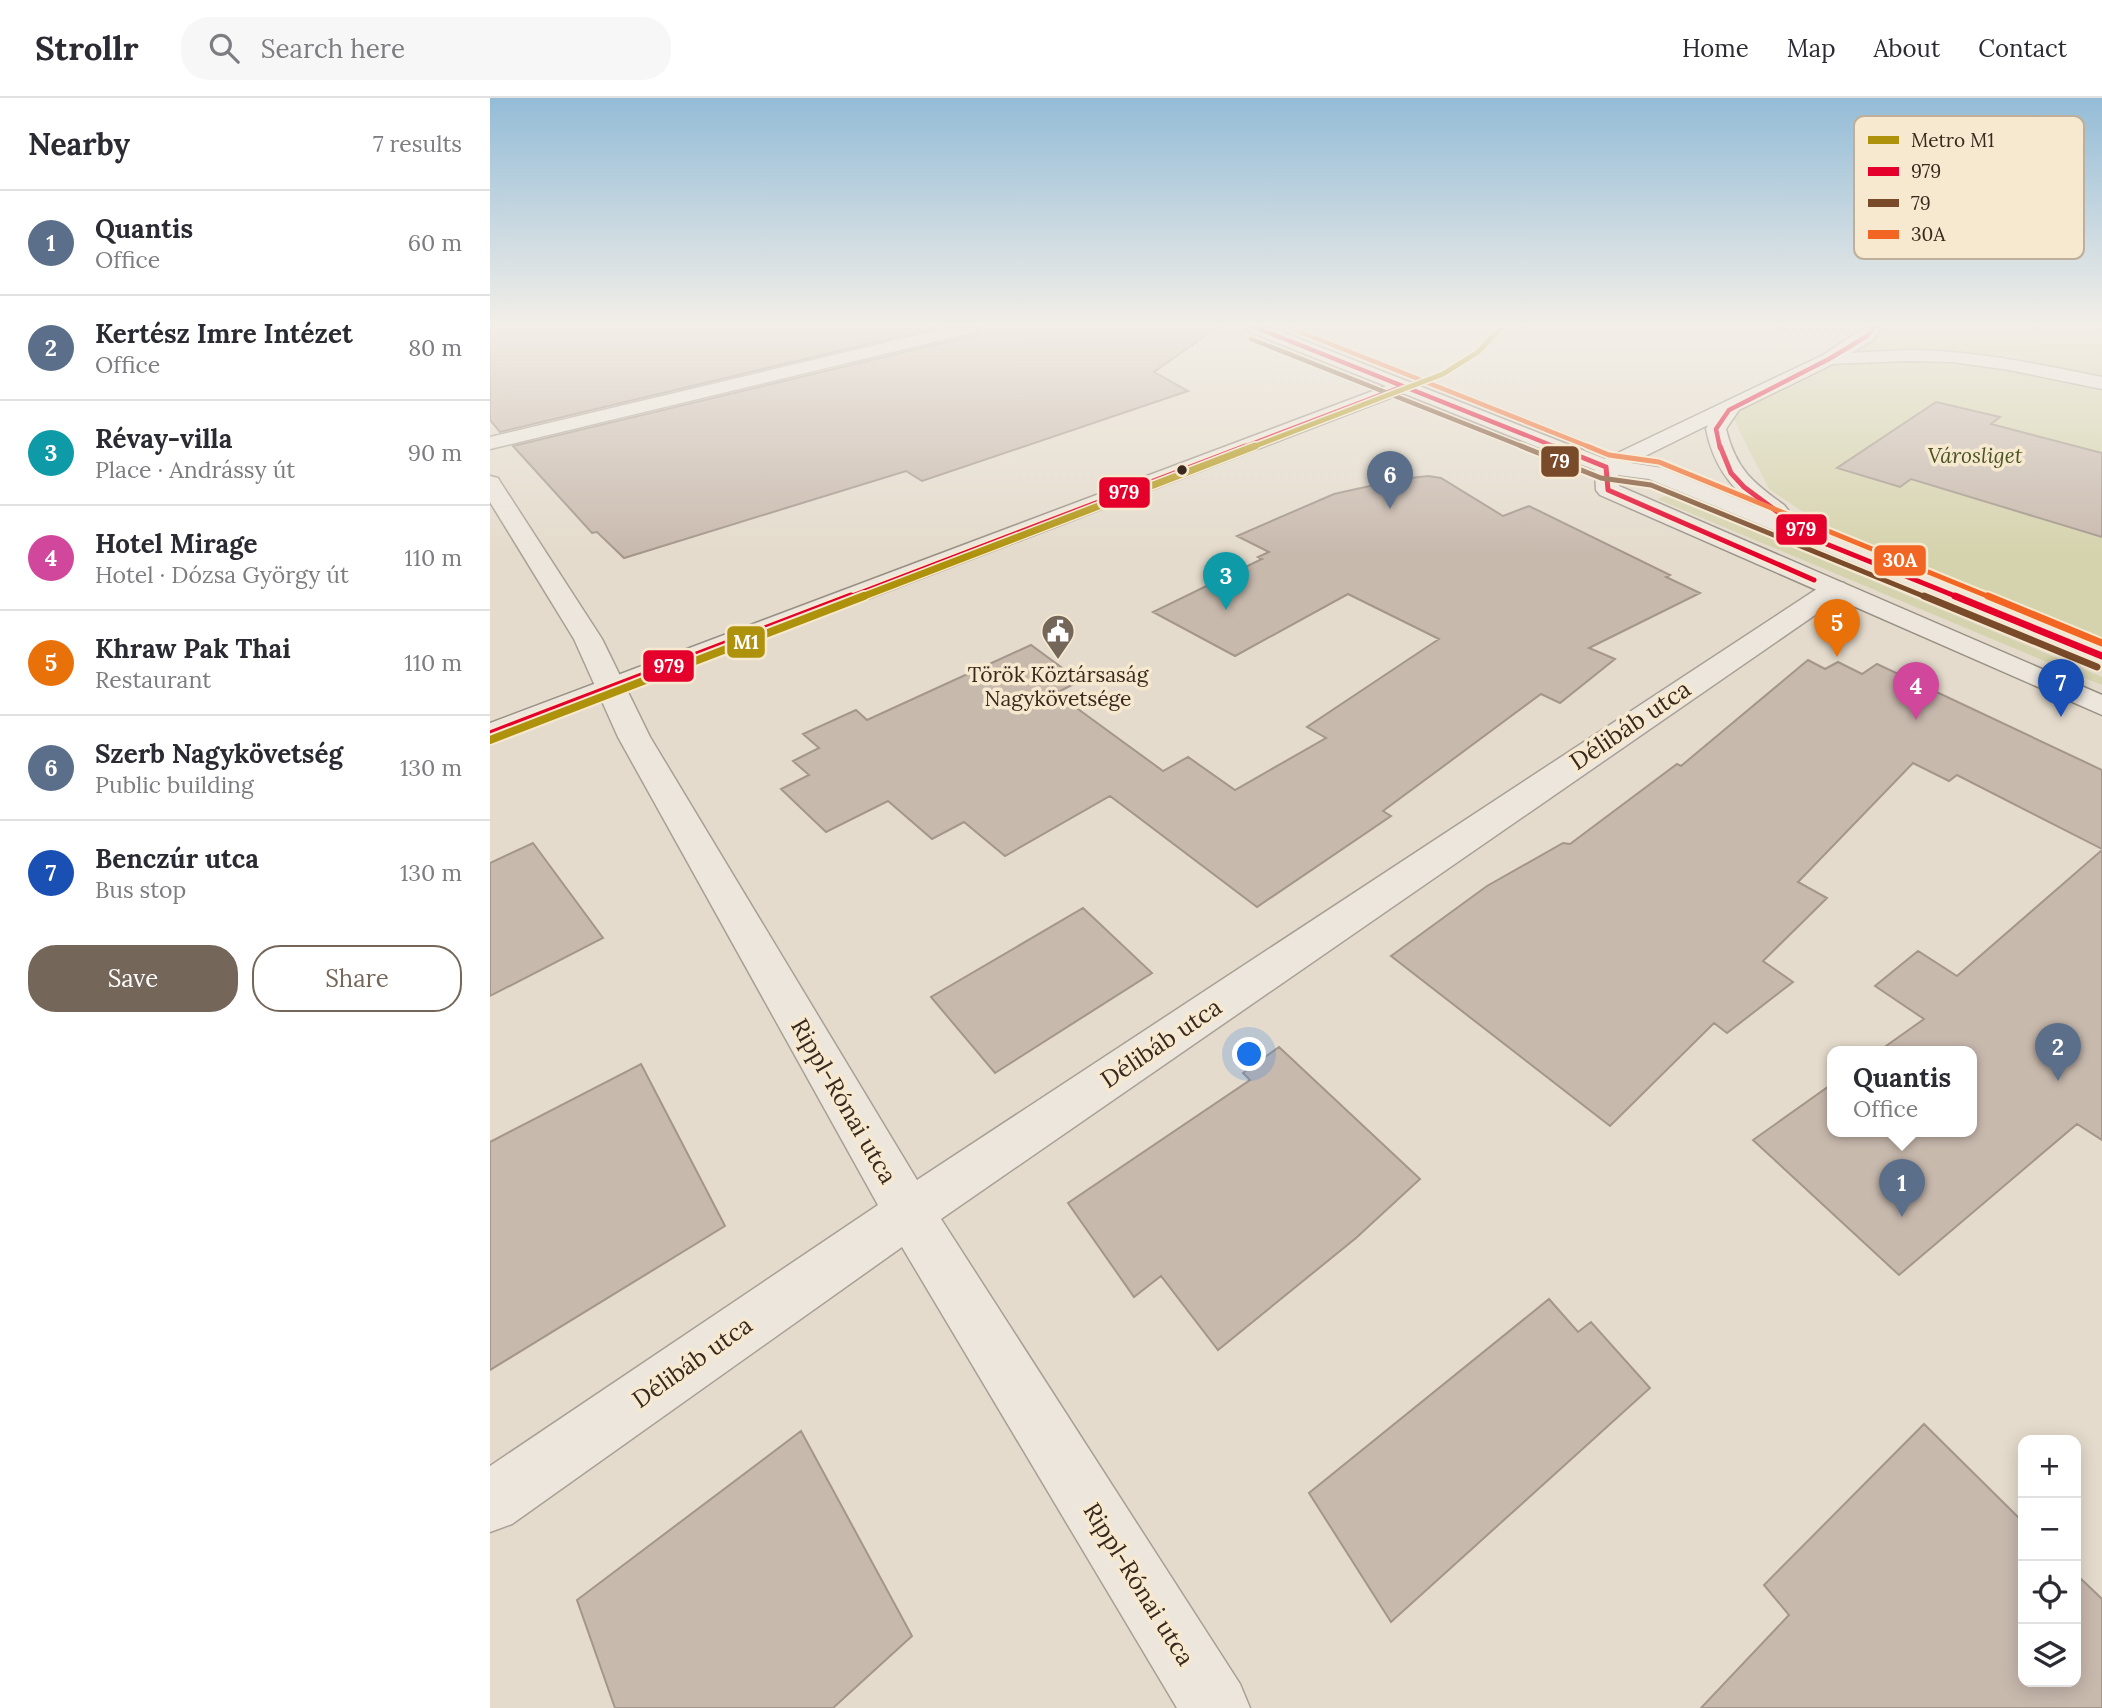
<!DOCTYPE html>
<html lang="en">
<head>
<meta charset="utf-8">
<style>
  :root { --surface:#fff; --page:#f7f7f7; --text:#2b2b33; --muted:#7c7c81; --line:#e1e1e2; --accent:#74675a }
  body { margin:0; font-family:Lora,serif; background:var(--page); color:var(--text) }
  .controls { position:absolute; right:21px; bottom:21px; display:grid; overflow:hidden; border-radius:14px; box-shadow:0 4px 18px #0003 }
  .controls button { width:63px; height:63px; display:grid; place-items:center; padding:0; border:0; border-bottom:2px solid var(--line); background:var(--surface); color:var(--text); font:35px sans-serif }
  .you { position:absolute; left:760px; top:957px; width:24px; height:24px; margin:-18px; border:5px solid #fff; border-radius:50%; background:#1a73e8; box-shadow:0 0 0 10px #1a73e833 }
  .badge { display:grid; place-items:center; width:46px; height:46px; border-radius:50%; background:var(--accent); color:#fff; font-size:23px; font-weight:700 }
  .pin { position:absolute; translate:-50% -58px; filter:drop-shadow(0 2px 4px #0008) }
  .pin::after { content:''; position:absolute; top:37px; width:24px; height:21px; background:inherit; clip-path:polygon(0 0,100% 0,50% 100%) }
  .popup { position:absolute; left:1337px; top:948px; width:150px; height:91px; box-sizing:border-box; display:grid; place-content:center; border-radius:14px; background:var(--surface); filter:drop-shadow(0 2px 5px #0005); font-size:23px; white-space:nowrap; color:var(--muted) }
  .popup b { font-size:26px; color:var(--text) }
  .popup::after { content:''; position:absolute; left:50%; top:100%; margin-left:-14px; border:14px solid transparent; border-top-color:var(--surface) }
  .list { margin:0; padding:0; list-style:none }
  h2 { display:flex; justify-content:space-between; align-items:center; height:91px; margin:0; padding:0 28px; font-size:30px }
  h2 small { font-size:23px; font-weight:400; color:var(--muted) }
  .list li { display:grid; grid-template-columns:46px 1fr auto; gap:21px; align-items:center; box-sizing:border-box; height:105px; padding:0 28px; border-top:2px solid var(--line) }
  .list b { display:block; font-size:26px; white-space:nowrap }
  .list p { margin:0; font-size:23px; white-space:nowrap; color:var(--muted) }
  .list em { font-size:23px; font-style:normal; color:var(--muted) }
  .actions { display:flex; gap:14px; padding:21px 28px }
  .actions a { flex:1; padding:16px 0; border:2px solid var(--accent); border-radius:28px; text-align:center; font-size:24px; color:var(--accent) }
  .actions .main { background:var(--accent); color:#fff }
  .icon { flex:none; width:38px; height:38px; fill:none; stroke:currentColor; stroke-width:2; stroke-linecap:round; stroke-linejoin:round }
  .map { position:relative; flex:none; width:1612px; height:1610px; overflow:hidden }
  header { display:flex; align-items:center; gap:42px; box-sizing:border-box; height:98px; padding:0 35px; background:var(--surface); border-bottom:2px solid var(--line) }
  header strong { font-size:33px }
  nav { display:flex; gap:38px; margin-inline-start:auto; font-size:24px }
  .search { width:490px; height:63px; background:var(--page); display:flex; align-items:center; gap:18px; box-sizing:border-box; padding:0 24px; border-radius:28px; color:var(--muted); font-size:26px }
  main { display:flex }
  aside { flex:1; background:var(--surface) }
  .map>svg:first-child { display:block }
  .green { fill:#d5d3ad }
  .building { fill:#c8b9ad; stroke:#a4968b; stroke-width:2 }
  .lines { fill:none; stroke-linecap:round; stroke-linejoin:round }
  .street-casing { stroke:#a9a095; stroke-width:3 }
  .secondary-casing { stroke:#999084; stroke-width:3 }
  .street { fill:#ece6dd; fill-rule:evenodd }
  .secondary { fill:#ece6dd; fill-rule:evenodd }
  .bus-1-far2-casing { stroke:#f6e9d0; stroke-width:7 }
  .bus-1-far1-casing { stroke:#f6e9d0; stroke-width:9 }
  .bus-1-casing { stroke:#f6e9d0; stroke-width:11 }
  .bus-2-far2-casing { stroke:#f6e9d0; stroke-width:7 }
  .bus-2-far1-casing { stroke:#f6e9d0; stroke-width:9 }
  .bus-2-casing { stroke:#f6e9d0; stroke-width:11 }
  .bus-3-far2-casing { stroke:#f6e9d0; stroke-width:7 }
  .bus-3-far1-casing { stroke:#f6e9d0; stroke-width:9 }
  .bus-3-casing { stroke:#f6e9d0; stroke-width:11 }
  .bus-1-far2 { stroke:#e4002b; stroke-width:4.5 }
  .bus-1-far1 { stroke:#e4002b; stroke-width:5 }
  .bus-1 { stroke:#e4002b; stroke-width:7 }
  .bus-2-far2 { stroke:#7a4b2a; stroke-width:4.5 }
  .bus-2-far1 { stroke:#7a4b2a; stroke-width:5 }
  .bus-2 { stroke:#7a4b2a; stroke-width:7 }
  .bus-3-far2 { stroke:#f26522; stroke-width:4.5 }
  .bus-3-far1 { stroke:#f26522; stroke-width:5 }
  .bus-3 { stroke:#f26522; stroke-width:7 }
  .metro-1-far2-casing { stroke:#f6e9d0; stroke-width:8 }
  .metro-1-far1-casing { stroke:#f6e9d0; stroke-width:10 }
  .metro-1-casing { stroke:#f6e9d0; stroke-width:12 }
  .metro-1-far2 { stroke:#af920c; stroke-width:5 }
  .metro-1-far1 { stroke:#af920c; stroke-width:7 }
  .metro-1 { stroke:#af920c; stroke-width:8 }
  .bus-dot { fill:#38281d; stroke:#f6e9d0; stroke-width:2.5 }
  .labels { text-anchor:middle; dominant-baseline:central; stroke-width:7; stroke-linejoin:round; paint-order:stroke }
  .far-park-label { font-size:21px; font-style:italic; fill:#4b5423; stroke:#f6e9d0 }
  .far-poi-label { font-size:21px; fill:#38281d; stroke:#f6e9d0 }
  .street-label { font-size:24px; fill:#38281d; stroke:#f6e9d0 }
  .key { fill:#f6e9d0; stroke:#bdaf9a; stroke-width:2 }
  .key-label { font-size:19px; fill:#38281d }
  .line-badge { stroke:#f6e9d0; stroke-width:2.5 }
  .badge-label { font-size:19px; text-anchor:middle; font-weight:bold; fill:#fff }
</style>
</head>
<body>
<header>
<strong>Strollr</strong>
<div class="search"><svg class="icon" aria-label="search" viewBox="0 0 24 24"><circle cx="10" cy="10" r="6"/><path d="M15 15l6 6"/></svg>Search here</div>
<nav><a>Home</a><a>Map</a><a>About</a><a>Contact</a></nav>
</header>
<main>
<aside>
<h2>Nearby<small>7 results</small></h2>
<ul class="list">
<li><span class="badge" style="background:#5c6f8a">1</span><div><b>Quantis</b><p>Office</p></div><em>60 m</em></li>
<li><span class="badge" style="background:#5c6f8a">2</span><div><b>Kertész Imre Intézet</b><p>Office</p></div><em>80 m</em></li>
<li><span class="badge" style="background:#0f9aa8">3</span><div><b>Révay-villa</b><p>Place · Andrássy út</p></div><em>90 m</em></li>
<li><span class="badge" style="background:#d1479c">4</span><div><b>Hotel Mirage</b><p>Hotel · Dózsa György út</p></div><em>110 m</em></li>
<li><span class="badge" style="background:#e8710a">5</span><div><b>Khraw Pak Thai</b><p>Restaurant</p></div><em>110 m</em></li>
<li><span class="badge" style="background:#5c6f8a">6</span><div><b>Szerb Nagykövetség</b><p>Public building</p></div><em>130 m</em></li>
<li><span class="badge" style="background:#1a4fb4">7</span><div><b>Benczúr utca</b><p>Bus stop</p></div><em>130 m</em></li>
</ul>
<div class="actions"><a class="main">Save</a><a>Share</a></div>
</aside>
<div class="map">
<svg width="1612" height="1610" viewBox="0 0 1612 1610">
  <rect width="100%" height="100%" fill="#e4dbcc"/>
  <!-- green -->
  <path class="green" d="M1383,230h229v315l-265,-108 -68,-46 -40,-79z
    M1178,397l434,182v8l-445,-186z"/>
  <!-- building -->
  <path class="building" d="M0,230h445l-435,104 -10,-12z
    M489,230h237l-62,44 34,19 -266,90 -16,-10 -282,87 -27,-26 -5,1 -79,-87 463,-111z
    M1446,304l64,15 -9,7 111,29v84l-191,-58 -11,8 -63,-19z
    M938,378l13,2 62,38 26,-10 141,69 -4,2 34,16 -111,55 26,11 -55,44 -19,-9 -158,117 8,5 -134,91 -147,-111 -105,60 -41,-34 -32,17 -44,-38 -62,31 -45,-43 28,-14 -16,-14 26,-13 -16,-14 53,-24 11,10 164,-75 49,36 -24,12 107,78 25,-14 47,33 91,-52 -19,-11 132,-88 -91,-45 -113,62 -82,-44 109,-53 -4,-2 11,-5 -32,-16 97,-42 67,-15z
    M1318,562l17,9 13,-7 24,12 15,-10 225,106v79l-145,-74 -8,6 -36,-18 -115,119 29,16 -64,63 30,21 -66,51 -13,-10 -104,103 -219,-170 96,-70 76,-43 7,1 107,-80 4,2z
    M43,745l70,95 -113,58v-133z
    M1612,752v290l-25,-16 -178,151 -146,-135 79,-56v47h140v-80h-93l45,-32 -49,-33 43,-35 39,25z
    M593,810l69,65 -157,100 -64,-76z
    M789,949l141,132 -64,59 -138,112 -57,-74 -27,21 -66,-94 182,-123 -7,-7z
    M151,966l84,162 -235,144v-228z
    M1059,1201l29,33 13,-10 59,66 -259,234 -82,-129z
    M1434,1326l99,98v160h53v-108l26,25v109h-401l88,-93 -25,-30z
    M311,1333l111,205 -79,72h-218l-38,-108z"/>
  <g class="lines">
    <defs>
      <path id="street" d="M457,230h30l-2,4 -485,117v-12z
        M1417,252c66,0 130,14 195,27v12l-93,-19 -56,-8 -46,-1 -78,3 -9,-5 9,-5z
        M0,378l8,2 3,5 101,156 48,98 267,443 909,-597 9,-2 9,2 4,6 -4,6 -903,624 299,465 10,24h-73l-275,-461 -390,277 -22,8v-66l388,-261 -260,-468 -44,-98 -84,-137z"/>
      <path id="secondary" d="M758,230h24l333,131 218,-104 41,-27h17l-8,12 -38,23 -96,47 -13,19c10,40 26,53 58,76l4,5 -8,6 322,130v19l-453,-186 -31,-4 1,11 483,209v20l-502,-220 -4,-5 -1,-20 -192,-77 -913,351v-21l896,-337 -136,-54zM1218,327l-2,4c7,34 22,56 49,77l-93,-38 -31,-5z"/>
    </defs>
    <!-- street casing -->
    <use href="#street" class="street-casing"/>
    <!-- secondary casing -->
    <use href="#secondary" class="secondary-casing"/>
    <!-- street -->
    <use href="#street" class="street"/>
    <!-- secondary -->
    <use href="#secondary" class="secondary"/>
    <defs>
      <path id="bus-1-far2" d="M767,230l301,120
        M751,350l160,-61
        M1230,350l-4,-19 13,-19 100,-51 38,-23 6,-8"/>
      <path id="bus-1-far1" d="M1064,348l52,21
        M1230,348l11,27 13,14 70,52 146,59
        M1116,369l2,23 206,90
        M357,500l398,-152"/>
      <path id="bus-1" d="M1465,498l147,60
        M0,636l361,-138"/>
      <path id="bus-2-far2" d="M761,241l275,109"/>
      <path id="bus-2-far1" d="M1031,348l80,32 50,7 277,113"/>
      <path id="bus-2" d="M1434,498l173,71"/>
      <path id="bus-3-far2" d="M800,230l302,120"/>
      <path id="bus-3-far1" d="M1097,348l22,9 50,7 333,136"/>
      <path id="bus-3" d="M1498,498l114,47"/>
    </defs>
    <!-- bus-1-far2 casing -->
    <use href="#bus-1-far2" class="bus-1-far2-casing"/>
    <!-- bus-1-far1 casing -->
    <use href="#bus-1-far1" class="bus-1-far1-casing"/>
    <!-- bus-1 casing -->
    <use href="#bus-1" class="bus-1-casing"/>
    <!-- bus-2-far2 casing -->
    <use href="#bus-2-far2" class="bus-2-far2-casing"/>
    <!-- bus-2-far1 casing -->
    <use href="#bus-2-far1" class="bus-2-far1-casing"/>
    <!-- bus-2 casing -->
    <use href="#bus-2" class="bus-2-casing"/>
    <!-- bus-3-far2 casing -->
    <use href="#bus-3-far2" class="bus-3-far2-casing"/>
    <!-- bus-3-far1 casing -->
    <use href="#bus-3-far1" class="bus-3-far1-casing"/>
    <!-- bus-3 casing -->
    <use href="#bus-3" class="bus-3-casing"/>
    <!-- bus-1-far2 -->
    <use href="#bus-1-far2" class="bus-1-far2"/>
    <!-- bus-1-far1 -->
    <use href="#bus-1-far1" class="bus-1-far1"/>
    <!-- bus-1 -->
    <use href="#bus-1" class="bus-1"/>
    <!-- bus-2-far2 -->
    <use href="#bus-2-far2" class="bus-2-far2"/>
    <!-- bus-2-far1 -->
    <use href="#bus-2-far1" class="bus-2-far1"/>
    <!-- bus-2 -->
    <use href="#bus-2" class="bus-2"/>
    <!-- bus-3-far2 -->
    <use href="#bus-3-far2" class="bus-3-far2"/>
    <!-- bus-3-far1 -->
    <use href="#bus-3-far1" class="bus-3-far1"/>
    <!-- bus-3 -->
    <use href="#bus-3" class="bus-3"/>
    <defs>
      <path id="metro-1-far2" d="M760,350l193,-74 35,-22 23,-24"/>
      <path id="metro-1-far1" d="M369,500l396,-152"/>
      <path id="metro-1" d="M0,642l374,-144"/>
    </defs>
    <!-- metro-1-far2 casing -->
    <use href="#metro-1-far2" class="metro-1-far2-casing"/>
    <!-- metro-1-far1 casing -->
    <use href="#metro-1-far1" class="metro-1-far1-casing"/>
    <!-- metro-1 casing -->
    <use href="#metro-1" class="metro-1-casing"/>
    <!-- metro-1-far2 -->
    <use href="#metro-1-far2" class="metro-1-far2"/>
    <!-- metro-1-far1 -->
    <use href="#metro-1-far1" class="metro-1-far1"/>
    <!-- metro-1 -->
    <use href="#metro-1" class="metro-1"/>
  </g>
  <!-- sky -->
  <linearGradient id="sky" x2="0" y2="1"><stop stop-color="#94bcd7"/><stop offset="0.5" stop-color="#f3efe8"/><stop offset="1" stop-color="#f3efe8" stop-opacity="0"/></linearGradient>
  <rect width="1612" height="456" fill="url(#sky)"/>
  <!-- icons -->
  <defs>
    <symbol id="civic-pin" viewBox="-11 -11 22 30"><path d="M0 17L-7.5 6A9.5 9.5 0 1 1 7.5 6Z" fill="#74675a" stroke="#f6e9d0"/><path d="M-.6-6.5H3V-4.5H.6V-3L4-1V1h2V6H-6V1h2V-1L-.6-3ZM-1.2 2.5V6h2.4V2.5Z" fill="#fff"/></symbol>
  </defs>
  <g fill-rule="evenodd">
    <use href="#civic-pin" x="549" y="514" width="38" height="52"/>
  </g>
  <!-- markers -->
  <circle class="bus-dot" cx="692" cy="372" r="6"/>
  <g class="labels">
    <!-- far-park labels -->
    <g class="far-park-label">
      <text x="1485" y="357">Városliget</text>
    </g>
    <!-- far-poi labels -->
    <g class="far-poi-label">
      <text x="568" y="576">Török Köztársaság<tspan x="568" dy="24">Nagykövetsége</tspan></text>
    </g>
    <!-- street labels -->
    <g class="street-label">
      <text transform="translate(1140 627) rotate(-34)">Délibáb utca</text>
      <text transform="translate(671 945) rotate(-34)">Délibáb utca</text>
      <text transform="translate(354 1003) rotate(60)">Rippl-Rónai utca</text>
      <text transform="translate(202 1264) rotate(-35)">Délibáb utca</text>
      <text transform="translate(649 1486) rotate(58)">Rippl-Rónai utca</text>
    </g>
  </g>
  <!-- legend -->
  <rect x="1364" y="18" width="230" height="143" rx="10" class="key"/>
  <rect x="1378" y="38" width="31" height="8" fill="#af920c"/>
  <rect x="1378" y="69" width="31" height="9" fill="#e4002b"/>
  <rect x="1378" y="101" width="31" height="8" fill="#7a4b2a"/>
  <rect x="1378" y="132" width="31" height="9" fill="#f26522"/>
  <g class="key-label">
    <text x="1421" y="49">Metro M1</text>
    <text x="1421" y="80">979</text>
    <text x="1421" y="112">79</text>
    <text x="1421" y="143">30A</text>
  </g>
  <g class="line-badge">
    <rect x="1050" y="347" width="40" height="33" rx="7" fill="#7a4b2a"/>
    <rect x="608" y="378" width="53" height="33" rx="7" fill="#e4002b"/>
    <rect x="1285" y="415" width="53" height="33" rx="7" fill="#e4002b"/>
    <rect x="1383" y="446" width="54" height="33" rx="7" fill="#f26522"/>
    <rect x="236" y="527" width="40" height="34" rx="7" fill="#af920c"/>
    <rect x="152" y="551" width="53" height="34" rx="7" fill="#e4002b"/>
  </g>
  <g class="badge-label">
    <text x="1070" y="370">79</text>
    <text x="634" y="401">979</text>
    <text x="1311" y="438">979</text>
    <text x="1410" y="469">30A</text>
    <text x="256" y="551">M1</text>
    <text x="179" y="575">979</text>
  </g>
</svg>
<div class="controls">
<button>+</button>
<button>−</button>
<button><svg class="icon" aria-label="locate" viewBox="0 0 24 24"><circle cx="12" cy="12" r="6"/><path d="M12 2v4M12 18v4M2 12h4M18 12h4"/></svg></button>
<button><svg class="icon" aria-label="layers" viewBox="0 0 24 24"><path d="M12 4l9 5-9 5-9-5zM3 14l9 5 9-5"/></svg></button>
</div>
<div class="you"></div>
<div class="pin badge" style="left:1412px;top:1119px;background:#5c6f8a">1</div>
<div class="popup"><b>Quantis</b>Office</div>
<div class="pin badge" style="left:1568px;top:983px;background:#5c6f8a">2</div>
<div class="pin badge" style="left:736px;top:512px;background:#0f9aa8">3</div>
<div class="pin badge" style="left:1426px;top:622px;background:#d1479c">4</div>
<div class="pin badge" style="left:1347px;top:559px;background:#e8710a">5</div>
<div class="pin badge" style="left:900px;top:411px;background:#5c6f8a">6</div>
<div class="pin badge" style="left:1571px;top:619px;background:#1a4fb4">7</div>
</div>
</main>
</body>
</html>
